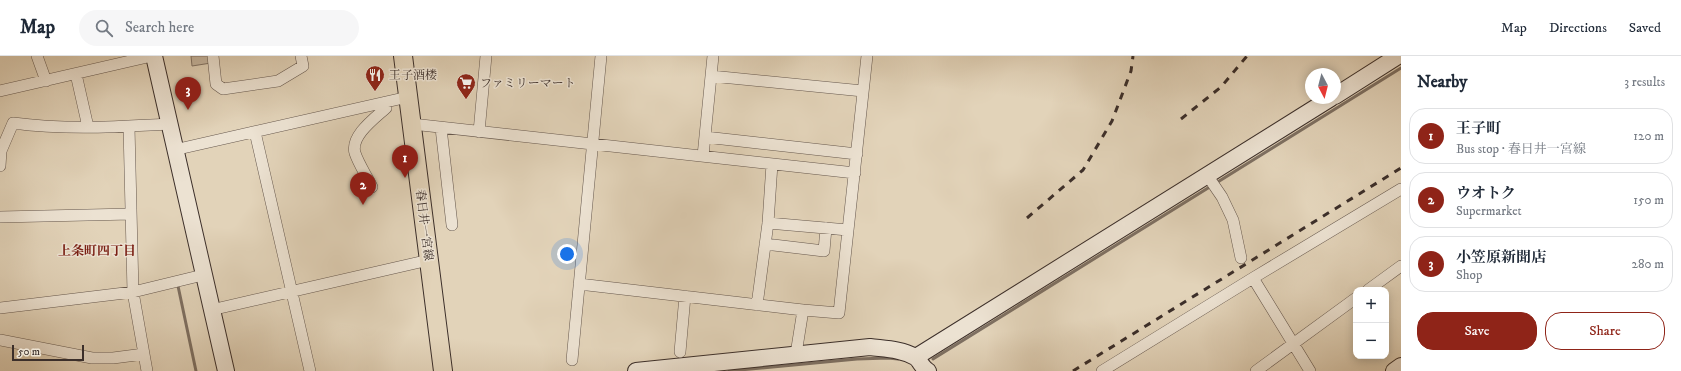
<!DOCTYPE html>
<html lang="en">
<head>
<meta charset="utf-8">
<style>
  :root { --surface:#fff; --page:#f6f6f7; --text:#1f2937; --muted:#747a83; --line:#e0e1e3; --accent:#8f2418 }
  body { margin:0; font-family:"IM FELL DW Pica","Noto Serif JP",serif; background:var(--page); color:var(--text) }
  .controls { position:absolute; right:12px; bottom:12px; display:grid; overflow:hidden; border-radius:8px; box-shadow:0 2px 10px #0003 }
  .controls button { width:36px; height:36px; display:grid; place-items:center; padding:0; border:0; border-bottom:1px solid var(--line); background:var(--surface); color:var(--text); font:20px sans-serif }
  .compass { position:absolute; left:1305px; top:12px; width:36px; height:36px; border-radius:50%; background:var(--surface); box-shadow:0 2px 10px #0003; rotate:173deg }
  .scale { position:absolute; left:12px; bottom:10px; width:72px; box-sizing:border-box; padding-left:4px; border:2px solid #3c2f2a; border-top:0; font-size:11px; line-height:14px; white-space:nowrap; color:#3c2f2a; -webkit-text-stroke:3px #ece2d2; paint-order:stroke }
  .you { position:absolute; left:567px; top:198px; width:14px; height:14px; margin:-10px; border:3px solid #fff; border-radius:50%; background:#1a73e8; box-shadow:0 0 0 6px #1a73e833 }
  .badge { display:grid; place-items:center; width:26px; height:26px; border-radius:50%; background:var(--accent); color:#fff; font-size:13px; font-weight:700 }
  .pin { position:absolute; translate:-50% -33px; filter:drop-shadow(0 1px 2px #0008) }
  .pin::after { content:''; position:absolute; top:21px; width:14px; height:12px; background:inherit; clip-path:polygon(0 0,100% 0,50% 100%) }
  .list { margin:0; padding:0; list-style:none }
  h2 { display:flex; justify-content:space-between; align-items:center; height:52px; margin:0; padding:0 16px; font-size:17px }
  h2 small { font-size:13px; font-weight:400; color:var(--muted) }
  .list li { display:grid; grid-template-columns:26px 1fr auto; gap:12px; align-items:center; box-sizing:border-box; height:56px; margin:0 8px 8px; padding:0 8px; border:1px solid var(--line); border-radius:16px }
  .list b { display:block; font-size:15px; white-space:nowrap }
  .list p { margin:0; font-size:13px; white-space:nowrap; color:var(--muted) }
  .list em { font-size:13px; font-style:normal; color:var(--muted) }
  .actions { display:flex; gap:8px; padding:12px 16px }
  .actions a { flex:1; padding:9px 0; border:1px solid var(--accent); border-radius:16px; text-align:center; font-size:14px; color:var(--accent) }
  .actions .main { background:var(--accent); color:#fff }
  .icon { flex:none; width:22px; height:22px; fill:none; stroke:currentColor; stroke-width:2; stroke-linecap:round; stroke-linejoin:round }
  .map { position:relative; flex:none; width:1401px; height:315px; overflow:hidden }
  header { display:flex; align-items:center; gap:24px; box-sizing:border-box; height:56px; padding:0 20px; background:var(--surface); border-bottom:1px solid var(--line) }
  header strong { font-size:19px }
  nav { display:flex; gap:22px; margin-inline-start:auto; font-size:14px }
  .search { width:280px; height:36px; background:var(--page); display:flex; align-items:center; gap:10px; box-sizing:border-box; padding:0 14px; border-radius:22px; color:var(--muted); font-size:15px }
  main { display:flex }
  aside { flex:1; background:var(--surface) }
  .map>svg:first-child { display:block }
  .green { fill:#c6b7a1; stroke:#817366 }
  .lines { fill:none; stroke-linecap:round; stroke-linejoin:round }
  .stream { stroke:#7e7062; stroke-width:3 }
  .street-casing { stroke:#66584e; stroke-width:12 }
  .secondary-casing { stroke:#3c2f2a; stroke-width:18 }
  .primary-casing { stroke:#3c2f2a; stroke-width:20 }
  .street { stroke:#ece2d2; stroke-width:11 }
  .secondary { stroke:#ece2d2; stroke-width:16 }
  .primary { stroke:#e2d3b9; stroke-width:18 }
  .rail { stroke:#3c2f2a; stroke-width:3; stroke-dasharray:7 7; stroke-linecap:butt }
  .labels { text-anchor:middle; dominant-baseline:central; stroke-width:3; stroke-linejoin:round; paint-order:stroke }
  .poi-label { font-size:12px; fill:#3c2f2a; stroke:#ece2d2; text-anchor:start }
  .street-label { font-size:12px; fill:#3c2f2a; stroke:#ece2d2 }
  .neighbourhood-label { font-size:13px; font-weight:bold; fill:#7a1f14; stroke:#ece2d2 }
</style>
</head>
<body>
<header>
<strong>Map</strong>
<div class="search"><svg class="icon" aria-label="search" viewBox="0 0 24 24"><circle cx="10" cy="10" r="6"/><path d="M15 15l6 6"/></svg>Search here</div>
<nav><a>Map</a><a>Directions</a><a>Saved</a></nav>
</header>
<main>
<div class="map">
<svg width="1401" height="315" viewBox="0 0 1401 315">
  <rect width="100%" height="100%" fill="#e2d3b9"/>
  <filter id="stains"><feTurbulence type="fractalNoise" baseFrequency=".005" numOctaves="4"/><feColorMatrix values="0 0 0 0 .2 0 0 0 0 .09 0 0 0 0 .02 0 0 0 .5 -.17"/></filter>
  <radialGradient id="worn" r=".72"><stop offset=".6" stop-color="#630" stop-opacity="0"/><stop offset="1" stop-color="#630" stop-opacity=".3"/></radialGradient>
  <!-- green -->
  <path class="green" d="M191,0h19l1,7 -19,3z"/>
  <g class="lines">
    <!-- stream -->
    <path class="stream" d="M178,230l18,85
      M933,303l468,-291
      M729,315l128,-12 31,-1 10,1"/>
    <defs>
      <path id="street" d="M37,0l9,25
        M213,0l3,28 7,5 55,-8 25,-15 -2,-10
        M76,18l12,53
        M711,20l152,15
        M0,35l152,-35
        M412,68l443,49
        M129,71l4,165 14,79
        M441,72l11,97
        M255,76l55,239
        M479,76l7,-76
        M705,81l152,17
        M174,94l234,-53
        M703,100l10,-100
        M0,110l1,-15 12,-28c52,7 104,4 156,1
        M1207,119l15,22 11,23 8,38
        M372,131c-5,-11 -13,-22 -17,-34 -5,-17 20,-35 31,-45l-1,-5
        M0,161l131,-3
        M768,167l80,7
        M765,188l59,7 2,-23
        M1253,222l57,93
        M579,228l224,26 36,3 28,-257
        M1368,234l33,-24
        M757,249l11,-82 4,-59
        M0,252l133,-16 70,-17
        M211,254l218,-50
        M0,284l92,18h21l31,-4
        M680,296l5,-56
        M796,298l7,-44
        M572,304l29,-304
        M1102,315l151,-93 148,-89
        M1256,315l100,-73"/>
      <path id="secondary" d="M154,0l72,315
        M1335,40l63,-40
        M916,301l415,-259
        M636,315l234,-24c15,2 31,2 45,10 5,3 7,11 13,14
        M1394,315l7,-5"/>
      <path id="primary" d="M403,0l40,315"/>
    </defs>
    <!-- street casing -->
    <use href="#street" class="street-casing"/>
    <!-- secondary casing -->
    <use href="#secondary" class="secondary-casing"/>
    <!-- primary casing -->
    <use href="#primary" class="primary-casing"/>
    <!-- street -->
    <use href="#street" class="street"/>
    <!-- secondary -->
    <use href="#secondary" class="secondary"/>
    <!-- primary -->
    <use href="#primary" class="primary"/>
    <!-- rail -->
    <path class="rail" d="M1181,63l40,-32 26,-31
      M1027,162l56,-48 29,-49 19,-50 2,-15
      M1073,315l328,-203"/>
  </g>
  <!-- icons -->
  <defs>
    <symbol id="restaurant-pin" viewBox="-11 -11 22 30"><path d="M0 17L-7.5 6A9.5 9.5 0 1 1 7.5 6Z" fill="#8f2418" stroke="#ece2d2"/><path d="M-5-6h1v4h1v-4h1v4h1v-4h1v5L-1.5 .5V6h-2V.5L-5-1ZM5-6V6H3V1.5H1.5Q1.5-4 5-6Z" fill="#fff"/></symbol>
    <symbol id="supermarket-pin" viewBox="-11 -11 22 30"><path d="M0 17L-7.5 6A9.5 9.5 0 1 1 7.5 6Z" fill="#8f2418" stroke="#ece2d2"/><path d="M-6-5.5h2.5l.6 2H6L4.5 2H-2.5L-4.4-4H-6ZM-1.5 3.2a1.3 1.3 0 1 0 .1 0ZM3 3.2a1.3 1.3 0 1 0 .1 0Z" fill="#fff"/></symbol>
  </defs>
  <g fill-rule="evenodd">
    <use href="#restaurant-pin" x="364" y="8" width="22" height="30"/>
    <use href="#supermarket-pin" x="455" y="16" width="22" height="30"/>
  </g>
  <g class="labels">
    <!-- poi labels -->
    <g class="poi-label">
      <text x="389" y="19">王子酒楼</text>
      <text x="480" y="27">ファミリーマート</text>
    </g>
    <!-- street labels -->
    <g class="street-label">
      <text transform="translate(424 169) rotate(83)">春日井一宮線</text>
    </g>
    <!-- neighbourhood labels -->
    <g class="neighbourhood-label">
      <text x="97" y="195">上条町四丁目</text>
    </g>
  </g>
  <rect width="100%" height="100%" filter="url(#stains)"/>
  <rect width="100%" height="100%" fill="url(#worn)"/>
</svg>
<div class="controls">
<button>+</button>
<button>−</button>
</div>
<svg class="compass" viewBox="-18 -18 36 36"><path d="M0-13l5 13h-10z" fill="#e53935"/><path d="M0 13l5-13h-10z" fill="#747a83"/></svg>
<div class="scale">50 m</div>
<div class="you"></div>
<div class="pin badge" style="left:405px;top:122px">1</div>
<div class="pin badge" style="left:363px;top:149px">2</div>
<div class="pin badge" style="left:188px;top:54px">3</div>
</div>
<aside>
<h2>Nearby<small>3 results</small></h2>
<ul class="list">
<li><span class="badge">1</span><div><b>王子町</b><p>Bus stop · 春日井一宮線</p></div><em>120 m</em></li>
<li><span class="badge">2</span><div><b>ウオトク</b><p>Supermarket</p></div><em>150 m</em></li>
<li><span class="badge">3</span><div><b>小笠原新聞店</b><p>Shop</p></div><em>280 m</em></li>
</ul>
<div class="actions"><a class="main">Save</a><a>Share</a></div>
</aside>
</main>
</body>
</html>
